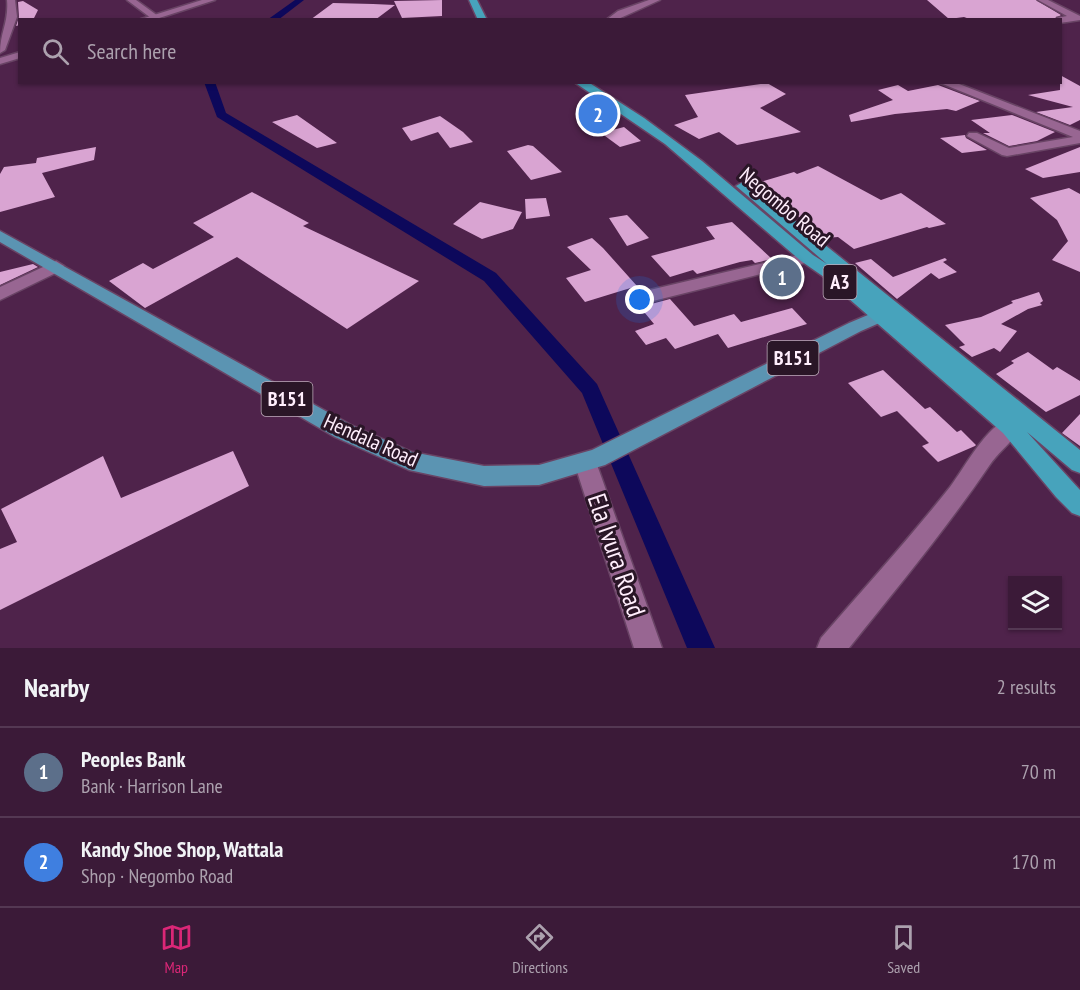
<!DOCTYPE html>
<html lang="en">
<head>
<meta charset="utf-8">
<style>
  :root { --surface:#3b1a38; --page:#422340; --text:#f1f3f6; --muted:#aca1ae; --line:#543853; --accent:#db2777 }
  body { margin:0; font-family:"PT Sans Narrow",sans-serif; background:var(--page); color:var(--text) }
  .controls { position:absolute; right:18px; bottom:18px; display:grid; overflow:hidden; border-radius:0px; box-shadow:0 2px 4px #0004 }
  .controls button { width:54px; height:54px; display:grid; place-items:center; padding:0; border:0; border-bottom:2px solid var(--line); background:var(--surface); color:var(--text); font:30px sans-serif }
  .you { position:absolute; left:640px; top:300px; width:21px; height:21px; margin:-15px; border:4px solid #fff; border-radius:50%; background:#1a73e8; box-shadow:0 0 0 9px #1a73e833 }
  .badge { display:grid; place-items:center; width:39px; height:39px; border-radius:50%; background:var(--accent); color:#fff; font-size:20px; font-weight:700 }
  .pin { position:absolute; translate:-50% -50%; border:3px solid #fff; box-shadow:0 2px 6px #0006 }
  .list { margin:0; padding:0; list-style:none }
  h2 { display:flex; justify-content:space-between; align-items:center; height:78px; margin:0; padding:0 24px; font-size:26px }
  h2 small { font-size:20px; font-weight:400; color:var(--muted) }
  .list li { display:grid; grid-template-columns:39px 1fr auto; gap:18px; align-items:center; box-sizing:border-box; height:90px; padding:0 24px; border-top:2px solid var(--line) }
  .list b { display:block; font-size:22px; white-space:nowrap }
  .list p { margin:0; font-size:20px; white-space:nowrap; color:var(--muted) }
  .list em { font-size:20px; font-style:normal; color:var(--muted) }
  .icon { flex:none; width:33px; height:33px; fill:none; stroke:currentColor; stroke-width:2; stroke-linecap:round; stroke-linejoin:round }
  .map { position:relative; flex:none; width:1080px; height:648px; overflow:hidden }
  .search { position:absolute; background:var(--surface); box-shadow:0 2px 4px #0004; left:18px; right:18px; top:18px; height:66px; display:flex; align-items:center; gap:15px; box-sizing:border-box; padding:0 21px; border-radius:0px; color:var(--muted); font-size:22px }
  .sheet { height:258px; background:var(--surface) }
  nav { display:flex; justify-content:space-around; align-items:center; box-sizing:border-box; height:84px; border-top:2px solid var(--line); background:var(--surface); font-size:16px; color:var(--muted) }
  nav a { display:grid; justify-items:center; gap:3px }
  nav .on { color:var(--accent) }
  .map>svg:first-child { display:block }
  .lines { fill:none; stroke-linecap:round; stroke-linejoin:round }
  .canal { fill:#0d085b; fill-rule:evenodd }
  .building { fill:#d9a4d2 }
  .minor-casing { stroke:#694465; stroke-width:3 }
  .tertiary-casing { stroke:#694465; stroke-width:3 }
  .primary-casing { stroke:#694465; stroke-width:3 }
  .trunk-casing { stroke:#694465; stroke-width:3 }
  .minor { fill:#986692; fill-rule:evenodd }
  .tertiary { fill:#986692; fill-rule:evenodd }
  .primary { fill:#5b94b2; fill-rule:evenodd }
  .trunk { fill:#47a3bc; fill-rule:evenodd }
  .labels { text-anchor:middle; dominant-baseline:central; stroke-width:6; stroke-linejoin:round; paint-order:stroke }
  .shield { fill:#2a1627; stroke:#bfadbc; stroke-width:1.5 }
  .shield-label { font-size:20px; font-weight:bold; fill:#ffeefc }
  .street-label { font-size:21px; fill:#ffeefc; stroke:#2a1627 }
  .near-street-label { font-size:26px; fill:#ffeefc; stroke:#2a1627 }
</style>
</head>
<body>
<div class="map">
<svg width="1080" height="648" viewBox="0 0 1080 648">
  <rect width="100%" height="100%" fill="#4f234b"/>
  <g class="lines">
    <!-- canal -->
    <path class="canal" d="M295,0h9l-26,20h-11z
      M204,82h11l11,31 270,160 101,111 118,264h-28l-105,-255 -98,-112 -267,-164z"/>
  </g>
  <!-- building -->
  <path class="building" d="M442,0v16l-40,2 -8,-17z
    M927,0h109l25,15 -6,4 -83,1 -8,-3 -15,2z
    M23,1l15,9 -5,10h-13v5l-4,1 3,-9 -1,-15z
    M333,3l40,1 22,1 -20,15h-65z
    M1060,75l20,11v34l-10,5 -34,-13 37,-5 -45,-12 32,-5z
    M767,83l19,11 -26,14 41,24 -64,13 -18,-13 -20,7 -25,-14 24,-8 -13,-22z
    M898,85l10,6 30,-6 42,16 -24,10 -9,-2 -52,5 -44,8 -2,-7 44,-15 -15,-10z
    M297,115l40,28 -20,5 -45,-26z
    M1012,115l43,17 -18,9 -28,5 -26,-13h7l-19,-13z
    M440,116l23,16 10,10 -23,6 -12,-16 -27,9 -9,-13z
    M624,127l17,14 -21,6 -19,-14z
    M965,135l1,3 21,12 -25,3 -22,-15z
    M528,145l5,1 29,26 -31,8 -24,-29z
    M96,147l-2,13 -52,13 13,24 -55,15v-38l4,-7 32,-4 1,-5z
    M1080,147v25l-37,6 -18,-9z
    M818,166l63,34 20,-7 45,31 -17,4 -2,-1 -73,22 -16,-12 -13,1 -32,-26 -15,-18 -18,-12 34,-10 3,2z
    M1069,188l11,6v78l-28,-12 16,-19 -11,-21 -27,-22z
    M252,192l57,31 -6,3 116,55 -72,48 -110,-72 -92,51 -36,-27 34,-18 10,6 61,-32 -21,-14z
    M546,198l4,18 -24,3 -1,-20z
    M480,202l42,10 -9,17 -31,10 -29,-15z
    M627,215l2,2 20,21 -22,8 -18,-28z
    M732,222l40,37 -17,4 -3,-3 -12,2 -43,12 -4,-4 -23,7 -19,-21 64,-17 -9,-12z
    M592,238l11,10 34,38 -52,16 -19,-24 25,-8 -24,-23z
    M945,258l2,2 -4,2 14,10 -18,7 -8,-6 -34,26 -42,-36 16,-4 22,18z
    M33,264l5,3 -38,18v-13z
    M792,269l8,6 -22,8 -10,-9z
    M1039,292l4,9 -3,2 2,2 -14,4 -27,15 16,7 -17,21 -6,-4 -22,9 -13,-10 6,-2 -20,-20 36,-8 32,-14 -2,-2z
    M670,299l24,27 40,-12 7,8 51,-14 15,16 -79,24 -10,-14 -43,15 -9,-11 -20,7 -11,-14 19,-7 -14,-17z
    M1028,352l25,18 4,-3 23,14v14l-34,17 -50,-38 18,-11 -3,-2z
    M883,370l42,39 5,-2 27,25 4,-2 15,15 -1,1 -37,16 -16,-16 7,-3 -32,-32 -16,6 -33,-34z
    M1080,414v32l-18,-13z
    M233,451l16,35 -249,124v-61l17,-7 -16,-33 102,-53 18,42z"/>
  <g class="lines">
    <defs>
      <path id="minor" d="M7,0h8l2,17 -12,33 -5,3c0,-21 9,-31 7,-53z
        M127,0h9l22,16 -7,2z
        M649,0h11l-44,20h-10l12,-9z
        M1038,0h10l32,16v4l-20,3v-3l-3,-2 10,-2z
        M938,82h16l126,49v12l-73,13 -5,-1 -35,-19 2,-3h8l32,15 64,-11z
        M807,253l8,5 -2,3 -176,44 -6,-2 -3,-4 3,-4 6,-2z
        M56,261l8,5 -2,4 -62,30v-13z
        M1010,418l7,3 4,6c-8,15 -23,25 -32,39 -43,63 -92,122 -140,182h-32l4,-10c43,-50 88,-99 129,-151 15,-20 36,-61 60,-69z
        M585,453l8,2 3,7 66,186h-28l-60,-186 3,-7z"/>
      <path id="tertiary" d="M202,0h13l-62,20h-15z
        M20,52v6l-20,6v-6z"/>
      <path id="primary" d="M0,231l351,194 61,27 72,14 55,-1 53,-15 257,-127 45,-19 6,2 3,4 -3,4 -39,17 -256,134 -66,20 -55,1 -75,-16 -74,-33 -335,-195z"/>
      <path id="trunk" d="M469,0h8l10,20h-9z
        M574,82h14l56,36 58,43 111,94 14,9 -91,-78 7,-4 5,1 332,267v23l-8,-3 -45,-38 53,58v26l-8,-3 -16,-16 -53,-64 -179,-156 -23,-16 -136,-117z"/>
    </defs>
    <!-- minor casing -->
    <use href="#minor" class="minor-casing"/>
    <!-- tertiary casing -->
    <use href="#tertiary" class="tertiary-casing"/>
    <!-- primary casing -->
    <use href="#primary" class="primary-casing"/>
    <!-- trunk casing -->
    <use href="#trunk" class="trunk-casing"/>
    <!-- minor -->
    <use href="#minor" class="minor"/>
    <!-- tertiary -->
    <use href="#tertiary" class="tertiary"/>
    <!-- primary -->
    <use href="#primary" class="primary"/>
    <!-- trunk -->
    <use href="#trunk" class="trunk"/>
  </g>
  <g class="labels">
    <!-- shield labels -->
    <g class="shield">
      <rect x="823.5" y="265" width="33" height="34" rx="4.5"/>
      <rect x="767.5" y="341" width="51" height="34" rx="4.5"/>
      <rect x="261.5" y="382" width="51" height="34" rx="4.5"/>
    </g>
    <g class="shield-label">
      <text x="840" y="282">A3</text>
      <text x="793" y="358">B151</text>
      <text x="287" y="399">B151</text>
    </g>
    <!-- street labels -->
    <g class="street-label">
      <text transform="translate(785 207) rotate(40)">Negombo Road</text>
      <text transform="translate(371 440) rotate(24)">Hendala Road</text>
    </g>
    <!-- near-street labels -->
    <g class="near-street-label">
      <text transform="translate(617 555) rotate(71)">Ela Ivura Road</text>
    </g>
  </g>
</svg>
<div class="controls">
<button><svg class="icon" aria-label="layers" viewBox="0 0 24 24"><path d="M12 4l9 5-9 5-9-5zM3 14l9 5 9-5"/></svg></button>
</div>
<div class="you"></div>
<div class="pin badge" style="left:782px;top:277px;background:#5c6f8a">1</div>
<div class="pin badge" style="left:598px;top:114px;background:#3f7fe0">2</div>
<div class="search"><svg class="icon" aria-label="search" viewBox="0 0 24 24"><circle cx="10" cy="10" r="6"/><path d="M15 15l6 6"/></svg>Search here</div>
</div>
<section class="sheet">
<h2>Nearby<small>2 results</small></h2>
<ul class="list">
<li><span class="badge" style="background:#5c6f8a">1</span><div><b>Peoples Bank</b><p>Bank · Harrison Lane</p></div><em>70 m</em></li>
<li><span class="badge" style="background:#3f7fe0">2</span><div><b>Kandy Shoe Shop, Wattala</b><p>Shop · Negombo Road</p></div><em>170 m</em></li>
</ul>
</section>
<nav>
<a class="on"><svg class="icon" aria-label="map" viewBox="0 0 24 24"><path d="M3 6l6-2 6 2 6-2v14l-6 2-6-2-6 2zM9 4v14M15 6v14"/></svg>Map</a>
<a><svg class="icon" aria-label="directions" viewBox="0 0 24 24"><path d="M12 3l9 9-9 9-9-9zM9 14v-3h6M13 9l2 2-2 2"/></svg>Directions</a>
<a><svg class="icon" aria-label="saved" viewBox="0 0 24 24"><path d="M7 4h10v16l-5-4-5 4z"/></svg>Saved</a>
</nav>
</body>
</html>
